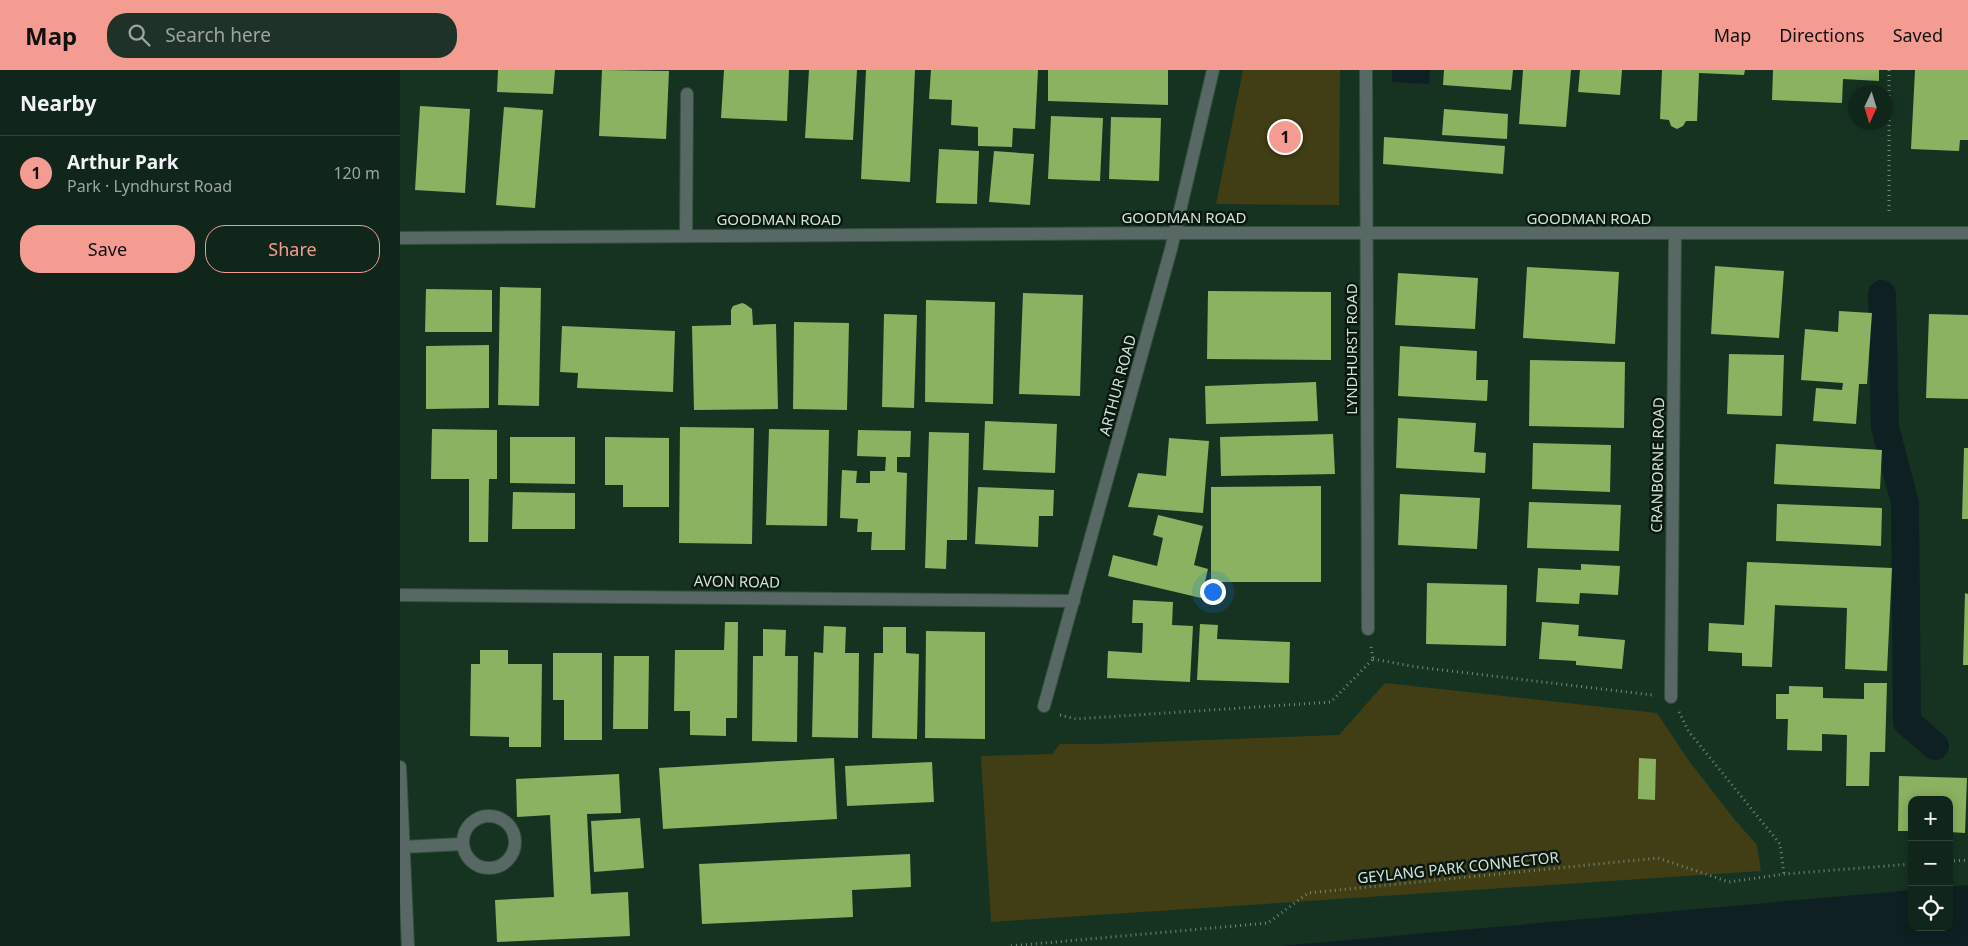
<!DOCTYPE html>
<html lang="en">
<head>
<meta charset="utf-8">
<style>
  :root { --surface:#10261a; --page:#1e3227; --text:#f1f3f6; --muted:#9ca5a2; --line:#304339; --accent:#f59c92 }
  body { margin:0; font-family:"Noto Sans",sans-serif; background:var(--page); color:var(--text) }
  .controls { position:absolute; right:15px; bottom:15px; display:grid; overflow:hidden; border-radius:10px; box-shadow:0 2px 12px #0003 }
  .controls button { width:45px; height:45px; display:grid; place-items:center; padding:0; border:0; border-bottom:1px solid var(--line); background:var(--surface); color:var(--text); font:25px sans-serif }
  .compass { position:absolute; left:1448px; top:15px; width:45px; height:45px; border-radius:50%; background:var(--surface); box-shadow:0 2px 12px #0003; rotate:184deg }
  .you { position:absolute; left:812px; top:521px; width:18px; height:18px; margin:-12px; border:4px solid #fff; border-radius:50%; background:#1a73e8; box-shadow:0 0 0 8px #1a73e833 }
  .badge { display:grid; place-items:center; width:32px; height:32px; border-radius:50%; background:var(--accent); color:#111; font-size:16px; font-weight:700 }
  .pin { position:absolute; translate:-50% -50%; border:2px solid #fff; box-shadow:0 1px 5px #0006 }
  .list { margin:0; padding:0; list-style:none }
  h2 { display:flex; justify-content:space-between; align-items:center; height:65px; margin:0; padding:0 20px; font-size:21px }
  h2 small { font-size:16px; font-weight:400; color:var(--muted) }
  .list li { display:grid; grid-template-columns:32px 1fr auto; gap:15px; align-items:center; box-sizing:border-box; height:75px; padding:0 20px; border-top:1px solid var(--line) }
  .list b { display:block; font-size:19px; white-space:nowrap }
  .list p { margin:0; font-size:16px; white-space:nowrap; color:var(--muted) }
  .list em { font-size:16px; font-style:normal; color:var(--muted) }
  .actions { display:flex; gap:10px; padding:15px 20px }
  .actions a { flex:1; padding:11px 0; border:1px solid var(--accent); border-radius:20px; text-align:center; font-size:18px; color:var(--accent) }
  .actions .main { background:var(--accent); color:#111 }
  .icon { flex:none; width:28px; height:28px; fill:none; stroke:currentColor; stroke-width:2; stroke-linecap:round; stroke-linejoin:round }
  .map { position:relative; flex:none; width:1568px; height:876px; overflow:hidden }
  header { display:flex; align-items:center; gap:30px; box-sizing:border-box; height:70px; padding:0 25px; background:var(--accent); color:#111 }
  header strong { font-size:24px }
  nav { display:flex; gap:28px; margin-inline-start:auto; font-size:18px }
  .search { width:350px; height:45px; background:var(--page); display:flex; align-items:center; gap:12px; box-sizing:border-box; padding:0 18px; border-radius:20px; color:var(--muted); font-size:19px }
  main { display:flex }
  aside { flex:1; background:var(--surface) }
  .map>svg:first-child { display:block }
  .green { fill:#413e15 }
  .water { fill:#0f2022 }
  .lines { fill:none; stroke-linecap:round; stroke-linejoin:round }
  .canal { stroke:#0f2022; stroke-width:28 }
  .building { fill:#8ab261 }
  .minor-casing { stroke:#344f3f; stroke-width:14 }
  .path { stroke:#71887a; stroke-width:3; stroke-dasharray:1 4; stroke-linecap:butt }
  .minor { stroke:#586965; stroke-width:12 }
  .labels { text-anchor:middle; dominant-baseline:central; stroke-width:5; stroke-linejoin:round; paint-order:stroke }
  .street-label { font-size:15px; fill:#d1e2d7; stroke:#0b1810 }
</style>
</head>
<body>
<header>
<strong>Map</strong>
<div class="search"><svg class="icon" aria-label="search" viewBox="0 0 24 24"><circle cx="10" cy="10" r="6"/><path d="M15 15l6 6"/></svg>Search here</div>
<nav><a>Map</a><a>Directions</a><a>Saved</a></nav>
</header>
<main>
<aside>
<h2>Nearby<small></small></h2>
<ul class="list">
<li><span class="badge">1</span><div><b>Arthur Park</b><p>Park · Lyndhurst Road</p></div><em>120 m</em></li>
</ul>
<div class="actions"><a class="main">Save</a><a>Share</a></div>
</aside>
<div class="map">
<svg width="1568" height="876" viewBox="0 0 1568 876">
  <rect width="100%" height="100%" fill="#163322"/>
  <!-- green -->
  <path class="green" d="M843,0h97l-1,135 -123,-1z
    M985,613l272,30 32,48 46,59 22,25 4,26 -770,51 -10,-166 71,-2 8,-10h41l238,-9z"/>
  <!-- water -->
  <path class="water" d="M992,0h38l-1,14 -37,-2z
    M1568,815v61h-689l633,-56v37h37v-40z"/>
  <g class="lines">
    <!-- canal -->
    <path class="canal" d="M1482,224l3,133 20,76 2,219 28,24"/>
  </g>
  <!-- building -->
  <path class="building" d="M98,0h57l-2,24 -56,-2z
    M202,0l67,1 -3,68 -67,-3z
    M324,0h65l-2,51 -66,-3z
    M409,0h48l-4,70 -48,-2z
    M466,0h49l-5,112 -49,-3z
    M531,0h107l-3,59 -22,-1 -1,19 -34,-1v-19l-27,-2 1,-25 -23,-1z
    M648,0h120v35l-120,-4z
    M1044,0h69l-2,20 -68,-5z
    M1123,0h48l-5,57 -47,-3z
    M1180,0h42l-2,25 -42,-3z
    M1262,0h83l-1,5 -45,-2 -2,48h-11l-3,5 -6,3 -6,-3 -2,-6 -9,-1z
    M1373,0h106v11l-36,-2 -1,24 -70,-3z
    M1515,0h53v70h-8l-1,11 -48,-2z
    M20,36l50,3 -5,84 -50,-3z
    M104,37l39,3 -8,98 -39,-3z
    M1044,39l64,5 -1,25 -65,-4z
    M651,46l52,2 -3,63 -52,-2z
    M711,47l50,1 -2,63 -50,-2z
    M984,67l121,9 -2,28 -120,-10z
    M539,79l40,2 -2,53 -41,-1z
    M594,81l40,3 -4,51 -41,-3z
    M1315,196l69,5 -5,67 -68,-4z
    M1127,197l92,5 -4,72 -92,-6z
    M998,203l80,5 -3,51 -80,-4z
    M100,217l41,1 -2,118 -41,-1z
    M26,219l66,1v42h-67z
    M808,221l123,1v68l-124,-1z
    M623,223l60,2 -3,101 -61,-2z
    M526,230l69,2 -2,102 -68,-2z
    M342,233l3,1 7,5 1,16 23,-1 2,85 -84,1 -2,-84 39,-1v-15l2,-4z
    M1439,241l33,2 -5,71h-8l-3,40 -43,-3 3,-33 26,2 1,-7 -42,-3 4,-51 33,3z
    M484,244l33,1 -3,93 -32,-1z
    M1529,244l39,1v84l-42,-1z
    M394,252l55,1 -2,87 -54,-1z
    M162,256l113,5 -2,61 -96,-4 1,-15 -18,-1z
    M89,275v63l-63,1v-63z
    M1000,276l77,5 -1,29h12l-1,21 -89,-5z
    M1329,284l55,1 -2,61 -55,-2z
    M1130,290l95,2 -1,66 -95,-2z
    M916,312l2,39 -112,3 -1,-38z
    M998,348l78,5 -2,29 12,1 -1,20 -89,-5z
    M585,351l72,3 -2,49 -72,-3z
    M280,357l74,1 -2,116 -73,-1z
    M32,359l65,1v49h-8l-1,63h-19v-63h-38z
    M369,359l60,1 -2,96 -61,-1z
    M458,360l53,1 -1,26h-13v15l10,1 -2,77h-34l1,-18h-15l1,-13 -18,-1 2,-48 15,1 -1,12h14v-12h15l1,-14 -29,-1z
    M529,362l40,1 -2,107h-20l-1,29 -21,-1z
    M933,364l2,40 -114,2 -1,-39z
    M110,367h65v47l-65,-1z
    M205,367l64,1v69h-46v-22h-18z
    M769,368l40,3 -6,72 -75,-6 10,-34 28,3z
    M1133,373l78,2 -1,47 -78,-3z
    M1376,374l106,6 -2,39 -106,-5z
    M1564,378h4v71h-6z
    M921,416v96h-110v-95z
    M578,417l76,3 -1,26h-14l-1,31 -63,-3z
    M113,422l62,1v36h-63z
    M1000,424l80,4 -3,51 -79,-4z
    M1129,432l92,3 -2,46 -92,-3z
    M1377,434l105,4 -1,38 -105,-5z
    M758,445l45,11 -9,39 14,4 -7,29 -93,-22 5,-21 44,11 6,-28 -10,-3z
    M1347,492l145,6 -5,103 -42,-2 2,-61 -72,-3 -3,62 -30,-1v-13l-34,-2 1,-28 35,2z
    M1181,494l39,2 -2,29 -38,-2 -1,11 -43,-2 2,-34 43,2z
    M1027,513l80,2 -1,61 -80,-2z
    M1565,523l3,1v71h-5z
    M733,530l40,2 -1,23 21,1 -3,56 -83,-4 1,-27 34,2 1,-30h-11z
    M325,552h13l-1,96h-11v18l-36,-1v-24h-16l1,-61h49z
    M1142,552l37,3 -1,11 47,4 -3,29 -46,-4v-4l-37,-2z
    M800,554l18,1 -1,14 73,3 -1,41 -92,-3z
    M424,556l22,1 -1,26h14l-1,85 -46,-1 2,-85 9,1z
    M483,557h23v26l13,1 -2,85 -45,-1 2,-85h9z
    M363,559l23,1 -1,26h13l-1,86 -45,-1 1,-85h10z
    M526,561l59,1v107l-60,-1z
    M80,580h28v14h34l-1,83h-32v-10l-39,-1 1,-72h9z
    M153,583h49v87h-38v-40h-11z
    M214,586h35l-1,73h-35z
    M1464,613h23l-2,69h-15l-1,34h-23l1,-51 -25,-1v17l-35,-1 1,-31h-12v-25h13v-8l34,1v11l41,1z
    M434,688l3,61 -174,10 -4,-61z
    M1239,688l17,1 -1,41 -17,-1z
    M532,692l2,40 -87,4 -2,-40z
    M219,704l2,39 -34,1 4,80 37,-2 2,44 -133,6 -2,-42 59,-3 -4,-82 -33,2 -1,-38z
    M1499,706l68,2 -2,55 -16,-1v-32h-37v31h-14z
    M240,748l4,50 -50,4 -3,-51z
    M510,784l1,33 -59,3 1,27 -151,7 -3,-60z"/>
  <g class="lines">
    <defs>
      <path id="minor" d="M966,0l2,559
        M286,166l1,-142
        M0,168l775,-5h793
        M0,525l674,6
        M1271,627l4,-463
        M644,636l127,-457 42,-179
        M0,697l8,179
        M63 772a26 26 0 1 1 52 0a26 26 0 1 1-52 0Z
        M3,777l59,-3"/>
    </defs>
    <!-- minor casing -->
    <use href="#minor" class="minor-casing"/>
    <!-- path -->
    <path class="path" d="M1489,0v145
      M971,577l2,12
      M973,589l44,8 235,28
      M1279,642l10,20 91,112 4,30
      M660,645l16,4 255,-17 42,-43
      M1549,791l19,-1
      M611,876l257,-23 40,-30 350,-35 71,24 55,-8 128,-10"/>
    <!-- minor -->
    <use href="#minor" class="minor"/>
  </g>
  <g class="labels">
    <!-- street labels -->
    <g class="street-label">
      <text x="784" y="147">GOODMAN ROAD</text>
      <text x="1189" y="148">GOODMAN ROAD</text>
      <text x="379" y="149">GOODMAN ROAD</text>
      <text transform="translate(951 279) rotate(-90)">LYNDHURST ROAD</text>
      <text transform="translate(717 315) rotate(-75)">ARTHUR ROAD</text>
      <text transform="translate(1257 395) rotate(-89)">CRANBORNE ROAD</text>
      <text transform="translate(337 511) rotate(1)">AVON ROAD</text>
      <text transform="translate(1058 797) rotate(-6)">GEYLANG PARK CONNECTOR</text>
    </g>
  </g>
</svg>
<div class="controls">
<button>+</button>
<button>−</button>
<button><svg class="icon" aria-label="locate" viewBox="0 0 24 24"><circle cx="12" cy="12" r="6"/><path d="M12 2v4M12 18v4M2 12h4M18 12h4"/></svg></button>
</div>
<svg class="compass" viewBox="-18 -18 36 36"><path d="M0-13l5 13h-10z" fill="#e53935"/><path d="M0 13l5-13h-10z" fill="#9ca5a2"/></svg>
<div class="you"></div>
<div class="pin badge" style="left:885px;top:67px">1</div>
</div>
</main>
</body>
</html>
